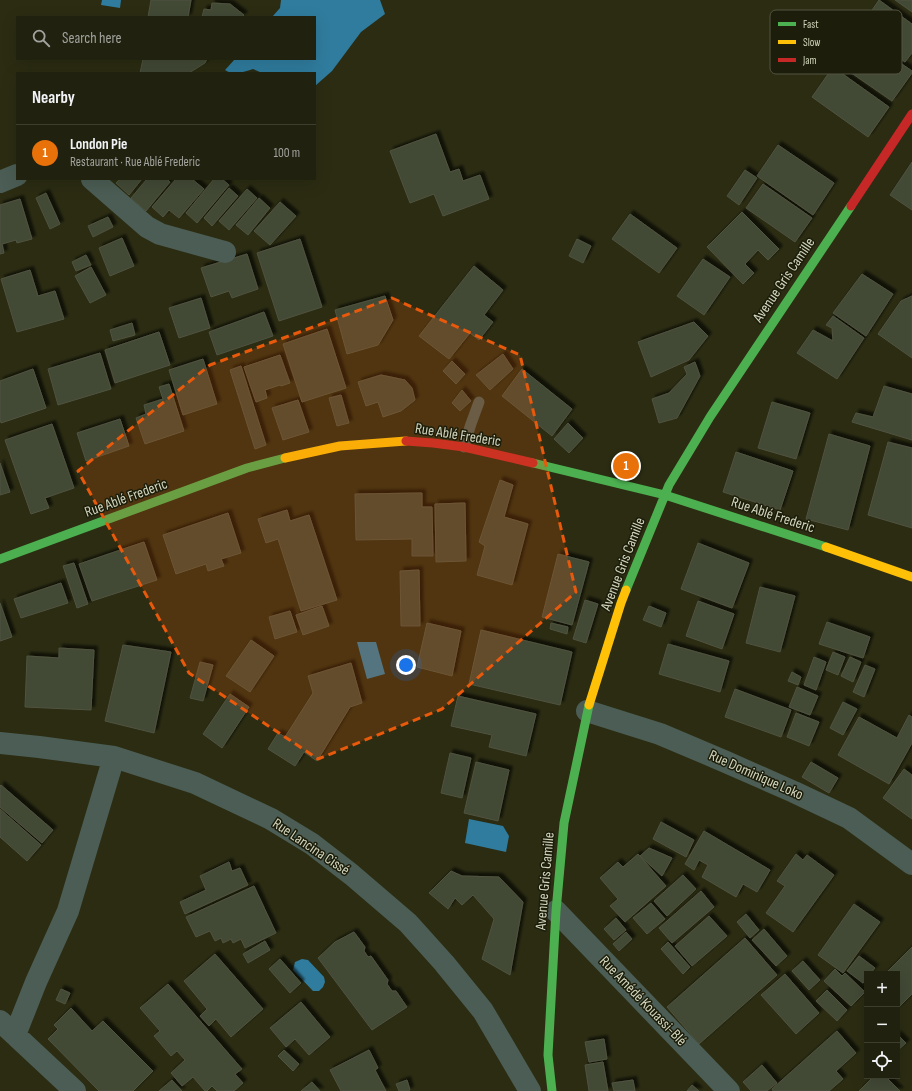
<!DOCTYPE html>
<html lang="en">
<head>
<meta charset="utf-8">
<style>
  :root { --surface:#20210e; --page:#2d2e1c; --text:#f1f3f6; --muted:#a2a39e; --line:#3d3e2e; --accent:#d93025 }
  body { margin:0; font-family:"Sofia Sans Condensed",sans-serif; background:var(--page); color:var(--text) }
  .controls { position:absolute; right:12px; bottom:12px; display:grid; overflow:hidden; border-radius:0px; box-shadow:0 4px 16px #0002 }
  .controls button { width:36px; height:36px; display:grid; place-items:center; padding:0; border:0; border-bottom:1px solid var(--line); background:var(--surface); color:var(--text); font:20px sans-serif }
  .you { position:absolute; left:406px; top:665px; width:14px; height:14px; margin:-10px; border:3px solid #fff; border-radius:50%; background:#1a73e8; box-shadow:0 0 0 6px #1a73e833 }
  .badge { display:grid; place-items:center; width:26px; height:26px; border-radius:50%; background:var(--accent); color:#fff; font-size:13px; font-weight:700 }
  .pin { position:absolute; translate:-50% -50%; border:2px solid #fff; box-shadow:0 1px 4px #0006 }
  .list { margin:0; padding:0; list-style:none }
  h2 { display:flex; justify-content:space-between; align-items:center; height:52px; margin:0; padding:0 16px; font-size:17px }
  h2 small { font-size:13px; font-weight:400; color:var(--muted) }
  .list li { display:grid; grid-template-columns:26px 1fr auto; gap:12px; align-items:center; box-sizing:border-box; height:56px; padding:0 16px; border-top:1px solid var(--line) }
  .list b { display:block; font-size:15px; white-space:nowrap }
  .list p { margin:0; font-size:13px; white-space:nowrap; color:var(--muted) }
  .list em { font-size:13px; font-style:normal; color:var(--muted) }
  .icon { flex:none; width:22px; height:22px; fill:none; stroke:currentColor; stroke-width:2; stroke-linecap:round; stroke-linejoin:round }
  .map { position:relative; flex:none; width:912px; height:1091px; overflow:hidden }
  .search { position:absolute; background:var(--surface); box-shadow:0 4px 16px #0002; left:16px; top:16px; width:300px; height:44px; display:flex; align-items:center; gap:10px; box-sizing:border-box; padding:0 14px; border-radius:0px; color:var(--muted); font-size:15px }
  .panel { position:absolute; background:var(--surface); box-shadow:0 4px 16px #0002; left:16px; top:72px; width:300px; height:108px; border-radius:0px }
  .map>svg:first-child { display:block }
  .water { fill:#307c9e }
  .building { fill:#434834; stroke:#4f5440; filter:url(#shadow) }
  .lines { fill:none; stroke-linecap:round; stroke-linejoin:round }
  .lane { stroke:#4b5d54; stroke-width:11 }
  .street { stroke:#4b5d54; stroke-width:22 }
  .fast { stroke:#4caf50; stroke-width:9 }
  .slow { stroke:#ffc107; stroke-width:9 }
  .jam { stroke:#c62828; stroke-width:9 }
  .marked { fill:#e8590c; fill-opacity:0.2; stroke:#e8590c; stroke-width:3; stroke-dasharray:8 5; stroke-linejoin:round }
  .labels { text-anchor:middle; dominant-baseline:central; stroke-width:3; stroke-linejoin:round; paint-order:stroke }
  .street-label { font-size:15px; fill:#d2d5bd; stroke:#1c1d0a }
  .key { fill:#1c1d0a; stroke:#535440; stroke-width:1 }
  .key-label { font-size:11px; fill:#d2d5bd }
</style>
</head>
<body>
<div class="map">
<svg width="912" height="1091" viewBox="0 0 912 1091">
  <defs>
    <filter id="shadow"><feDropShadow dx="3.5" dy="-3.5" stdDeviation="1" flood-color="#0009"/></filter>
  </defs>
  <rect width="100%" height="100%" fill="#2b2c12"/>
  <!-- water -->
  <path class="water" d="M102,0h19l-1,8 -19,-3z
    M281,0h99l5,14 -24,18 -29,39 -17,15v-13h-53l-9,-4c-10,3 -19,7 -28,1l10,-11h80v-42h-43l8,-9z
    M357,642h19l9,32 -18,5z
    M469,819l34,7 6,10 -3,16 -41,-9z
    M302,959l6,1 16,17 1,5 -2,5 -4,4h-6l-20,-21 2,-8z"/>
  <!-- building -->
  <path class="building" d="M151,0h40l-3,17h-40z
    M879,0l33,24v29l-7,9 -46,-33z
    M895,0h17v12z
    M212,3l18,1 14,11 -2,2h-40l2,-8 7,1z
    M857,33l55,38v2l-20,28 -55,-38z
    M143,59h64l-2,4 -16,10h-49z
    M833,67l56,40 -21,30 -56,-40z
    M436,134l14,38 9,-3 4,12 17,-6 9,24 -46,17 -9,-22 -24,9 -20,-52z
    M778,145l56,38 -21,32 -56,-39z
    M912,162v48l-22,-15z
    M745,170l12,8 -18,27 -12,-9z
    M120,179h22l-13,16 -13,-12z
    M147,179h20l3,3 -24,29 -15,-13z
    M176,179h16l12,10 -25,29 -10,-8 -6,7 -11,-10z
    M214,179h8l7,6 -32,38 -11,-10z
    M763,184l49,34 -17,24 -49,-34z
    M229,188l9,8 -26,30 -8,-8z
    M247,189l10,9 -28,32 -10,-9z
    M46,193l14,31 -10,5 -14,-31z
    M259,198l11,10 -22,27 -12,-10z
    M20,199l12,40 -15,4 -1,-3 -14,4 2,9 -4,1v-49z
    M280,202l16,14 -26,29 -16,-14z
    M742,212l37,37 -11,11 -10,-10 -13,14 9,9 -11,11 -36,-37z
    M630,214l47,34 -18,25 -47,-34z
    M108,217l5,10 -20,10 -5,-11z
    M122,238l12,28 -24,10 -11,-28z
    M300,239l22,68 -43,14 -22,-68z
    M577,239l14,7 -8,17 -14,-7z
    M247,254l11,35 -26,9 -3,-7 -18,6 -10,-29z
    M86,255l5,10 -15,6 -4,-9z
    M703,259l27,18 -26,38 -27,-19z
    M474,266l29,24 -19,25 9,7 -14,18 -9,-7 -21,26 -30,-23z
    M91,267l15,28 -16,8 -15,-27z
    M30,270l8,26 17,-5 9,28 -47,13 -16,-53z
    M862,274l31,20 -27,42 -33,-23z
    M385,296l8,24 -15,25 -31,9 -12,-44z
    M912,296v62l-34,-24 23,-33z
    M201,298l9,30 -31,10 -10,-30z
    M264,312l9,24 -56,19 -8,-23z
    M833,316l31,22 -27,41 -40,-26 16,-23 20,11 -1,-13 -6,-3z
    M694,322l14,14 -19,24 -38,17 -13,-35z
    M132,323l3,12 -22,6 -3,-11z
    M327,329l19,59 -44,14 -19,-58z
    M159,332l11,33 -55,18 -10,-33z
    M100,353l11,36 -53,16 -10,-36z
    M503,354l10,15 -23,21 -14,-15z
    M280,355l10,28 -9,3 -1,-1 -15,5 2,8 -11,4 -12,-35z
    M203,359l14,45 -34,11 -14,-45z
    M452,361l13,13 -9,10 -13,-13z
    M695,362l5,14 -23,42 -18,5 -7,-24 17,-6 18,-19 -3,-7z
    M241,366l25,79 -11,4 -25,-79z
    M33,369l13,39 -45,15 -1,-4v-38z
    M522,369l50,40 -20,27 -50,-40z
    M381,375l24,5 7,8 3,12 -14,11 -18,6 -5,-15 -12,4 -8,-24z
    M169,384l15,47 -39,13 -9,-26 10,-4 -2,-9 19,-6 -4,-12z
    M884,386l28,8v46l-60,-18 4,-9 17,4z
    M462,390l9,11 -11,10 -8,-8z
    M341,395l8,28 -12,3 -8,-28z
    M298,400l11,32 -26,8 -11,-32z
    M772,402l38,11 -14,46 -38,-11z
    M120,419l9,27 -43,15 -9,-28z
    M568,423l15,15 -14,15 -15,-14z
    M52,424l22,64 -29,10 4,10 -18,6 -26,-74z
    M829,434l41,12 -22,84 -42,-11z
    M888,442l24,6v80l-44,-13z
    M736,452l57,19 -13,39 -57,-18z
    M0,463l10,29 -10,3z
    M500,480l13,5 -9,32 24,7 -16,61 -35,-10 8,-29 -6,-4z
    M422,493v14h10l1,49h-21v-17l-56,1 -1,-46z
    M465,503l1,58 -30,1 -1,-58z
    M287,510l3,11 19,-6 28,85 -36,11 -23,-72 -12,4 -8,-24z
    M228,513l13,40 -20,6 3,7 -16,5 -2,-7 -30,10 -13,-39z
    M144,542l13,38 -65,21 -13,-37z
    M698,543l51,20 -17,45 -51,-19z
    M558,554l31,8 -17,63 -30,-8z
    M74,563l14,41 -11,4 -14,-42z
    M419,570l1,56h-19l-1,-55z
    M61,583l7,20 -47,15 -7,-19z
    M760,587l35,9 -15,56 -34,-9z
    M585,600l13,4 -12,39 -13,-4z
    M698,601l36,13 -12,35 -36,-13z
    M0,603l12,34 -12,4z
    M322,606l7,20 -26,9 -7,-20z
    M649,606l17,7 -5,14 -18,-7z
    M290,611l7,21 -22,7 -6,-22z
    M827,622l43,15 -7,21 -44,-14z
    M427,623l34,8 -9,45 -35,-9z
    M551,623l17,4 -1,7 -17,-5z
    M481,630l91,22 -12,53 -91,-21z
    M251,640l23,16 -24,36 -24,-16z
    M668,644l61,17 -9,31 -61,-18z
    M123,645l48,7 -17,81 -49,-12z
    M59,648l35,2 -3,60 -66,-3 2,-51 32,2z
    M833,652l12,5 -7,18 -12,-5z
    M814,657l12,5 -10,28 -12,-5z
    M850,657l11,5 -8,20 -12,-6z
    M200,662l13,3 -10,36 -13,-3z
    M351,663l11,40 -12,4 -33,54 -13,-9 -9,14 -27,-17 10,-16 7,4 28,-44 -5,-17z
    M865,665l10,4 -11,28 -11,-5z
    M792,672l9,5 -3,8 -10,-4z
    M797,687l21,9 -8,19 -21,-8z
    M735,689l56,21 -10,27 -56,-20z
    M230,694l19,13 -27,41 -19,-14z
    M458,696l78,18 -10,42 -37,-9 3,-12 -41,-9z
    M843,702l14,7 -14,26 -13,-7z
    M796,713l23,9 -10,24 -22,-9z
    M909,715l3,2v26l-23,41 -51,-29 21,-38 38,21z
    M450,753l21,5 -9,40 -21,-5z
    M476,762l33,8 -11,51 -34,-8z
    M811,762l27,16 -9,15 -27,-16z
    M904,769l8,6v44l-29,-21z
    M1,785l52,45 -11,13 -42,-36v-21z
    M0,809l41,36 -14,16 -27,-24z
    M661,822l33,18 -8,17 -33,-18z
    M704,831l66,39 -13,22 -14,-8 -7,13 -34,-20 6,-12 -9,-5 -5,10 -9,-6z
    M649,848l23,10 -10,18 -22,-20z
    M638,854l28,32 -41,36 -15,-16 8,-7 -18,-21 18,-16 5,5z
    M796,854l7,6 4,-5 27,20 -41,57 -27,-19 19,-27 -8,-5z
    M229,862l3,9 8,-3 8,17 -63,29 -5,-12 26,-12 -6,-14z
    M451,871l11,5 37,1 24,25 -13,73 -28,-16 12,-40 -21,-24 -11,10 -7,-7 -7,11 -19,-16z
    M683,875l13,14 -29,27 -13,-15z
    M254,886l22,47 -31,15 -4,-9 -8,4 -2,-4 -8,4 -2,-5 -6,3 -5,-10 -14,6 -10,-20z
    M701,891l13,16 -42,36 -13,-15z
    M651,903l14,16 -18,15 -14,-16z
    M854,904l26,18 -37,51 -25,-18z
    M746,914l13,16 -9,8 -13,-16z
    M709,916l18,20 -35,30 -17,-20z
    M616,918l10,12 -12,10 -10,-11z
    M764,929l23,27 -11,10 -24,-26z
    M354,932l11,15 -1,4 4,6 3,-1 17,24 -1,4 5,7h4l11,16 -35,23 -54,-72 17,-16z
    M626,932l6,7 -13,12 -6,-7z
    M745,938l32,37 -78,69 -32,-37z
    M265,941l5,9 -22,13 -5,-9z
    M668,942l22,25 -7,7 -22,-25z
    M912,947v47l-15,15v-35h-12z
    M215,954l48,55 -32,28 -15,-18 -7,7 -9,-10 7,-7 -23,-28z
    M859,956l16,12 -5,6h-3v4l-4,5 -16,-12z
    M280,959l21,24 -11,10 -21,-24z
    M803,961l17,19 -11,10 -17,-19z
    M835,969l7,7 3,-3 20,19 -14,14 -27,-25z
    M785,974l34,39 -23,21 -35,-39z
    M168,984l74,85 -7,5 8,9 -9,8h-17l-5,-5 -5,5h-2l-12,-14 -11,9 -11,-13 14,-13 -8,-9 -6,5 -17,-20 6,-5 -20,-23z
    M61,989l9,4 -5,11 -9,-4z
    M827,990l20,20 -10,11 -21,-20z
    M301,1002l29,35 -21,18 -14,-16 -9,8 -16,-19z
    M71,1008l21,23 11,-10 50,50 -20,20h-34l-51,-52 10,-10 -4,-4z
    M837,1031l19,22 -20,18 7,8 -14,12h-56l-1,-2z
    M897,1034l9,9 -9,8z
    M604,1039l3,20 -18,3 -4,-20z
    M284,1050l15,14 -6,7 -15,-15z
    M369,1050l9,18 -3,2 11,21h-45l-11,-21z
    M603,1062l5,29h-19l-4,-26z
    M762,1065l15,18 -10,8h-16l-8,-9z
    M874,1076h11l15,15h-41z
    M172,1080l10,11h-23z
    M407,1080l3,10 -2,1h-9l-3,-7z
    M633,1080l2,11h-21l-2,-8z
    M312,1082l8,9h-19z
    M692,1085l7,6h-12z"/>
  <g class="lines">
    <!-- lane -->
    <path class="lane" d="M464,447c4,-15 9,-30 15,-45"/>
    <!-- street -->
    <path class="street" d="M92,179l55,48 13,7 65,18
      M0,182l17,-7
      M587,711l73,23 66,28 68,30 55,26 63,46
      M0,743l39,4 75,10 81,26 76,36 41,25 40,31 56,48 36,40 39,48 47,80
      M556,911l173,180
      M0,1021l75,70
      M15,1035l21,-53 32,-71 46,-154"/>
    <!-- fast -->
    <path class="fast" d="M533,463l132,32 161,52
      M0,559l247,-91 38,-10
      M626,590l43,-105 41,-68 141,-211
      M552,1091l-4,-36 8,-144 8,-88 25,-118"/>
    <!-- slow -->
    <path class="slow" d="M285,458l55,-12 66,-5
      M826,547l86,30
      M589,705l32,-102 5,-13"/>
    <!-- jam -->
    <path class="jam" d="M851,206l61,-92
      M406,441l27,2 31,4 69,16"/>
  </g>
  <!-- marked area -->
  <path class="marked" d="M392,298l128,57 56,237 -134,117 -124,50 -129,-86 -111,-202 132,-106z"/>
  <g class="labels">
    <!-- street labels -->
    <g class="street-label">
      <text transform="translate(784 280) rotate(-56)">Avenue Gris Camille</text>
      <text transform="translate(458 435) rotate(9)">Rue Ablé Frederic</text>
      <text transform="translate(126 498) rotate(-20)">Rue Ablé Frederic</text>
      <text transform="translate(773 515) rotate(18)">Rue Ablé Frederic</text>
      <text transform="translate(623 564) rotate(-69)">Avenue Gris Camille</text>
      <text transform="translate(756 775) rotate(24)">Rue Dominique Loko</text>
      <text transform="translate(311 847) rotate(34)">Rue Lancina Cissé</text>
      <text transform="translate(545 881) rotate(-85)">Avenue Gris Camille</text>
      <text transform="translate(643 1001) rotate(46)">Rue Amédé Kouassi-Blé</text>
    </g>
  </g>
  <!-- legend -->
  <rect x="770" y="10" width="132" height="64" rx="6" class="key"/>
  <rect x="778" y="22" width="18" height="4" fill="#4caf50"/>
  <rect x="778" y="40" width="18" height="4" fill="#ffc107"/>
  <rect x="778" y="58" width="18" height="4" fill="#c62828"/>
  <g class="key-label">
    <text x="803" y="28">Fast</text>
    <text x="803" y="46">Slow</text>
    <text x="803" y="64">Jam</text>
  </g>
</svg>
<div class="controls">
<button>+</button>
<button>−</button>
<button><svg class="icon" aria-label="locate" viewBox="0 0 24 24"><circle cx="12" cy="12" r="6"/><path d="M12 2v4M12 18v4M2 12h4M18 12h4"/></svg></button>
</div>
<div class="you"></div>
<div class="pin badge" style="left:626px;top:466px;background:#e8710a">1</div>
<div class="search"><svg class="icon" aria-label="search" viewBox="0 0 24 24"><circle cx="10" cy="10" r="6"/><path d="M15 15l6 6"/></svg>Search here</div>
<section class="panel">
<h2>Nearby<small></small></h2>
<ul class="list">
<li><span class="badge" style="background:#e8710a">1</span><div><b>London Pie</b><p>Restaurant · Rue Ablé Frederic</p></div><em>100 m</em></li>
</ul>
</section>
</div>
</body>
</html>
